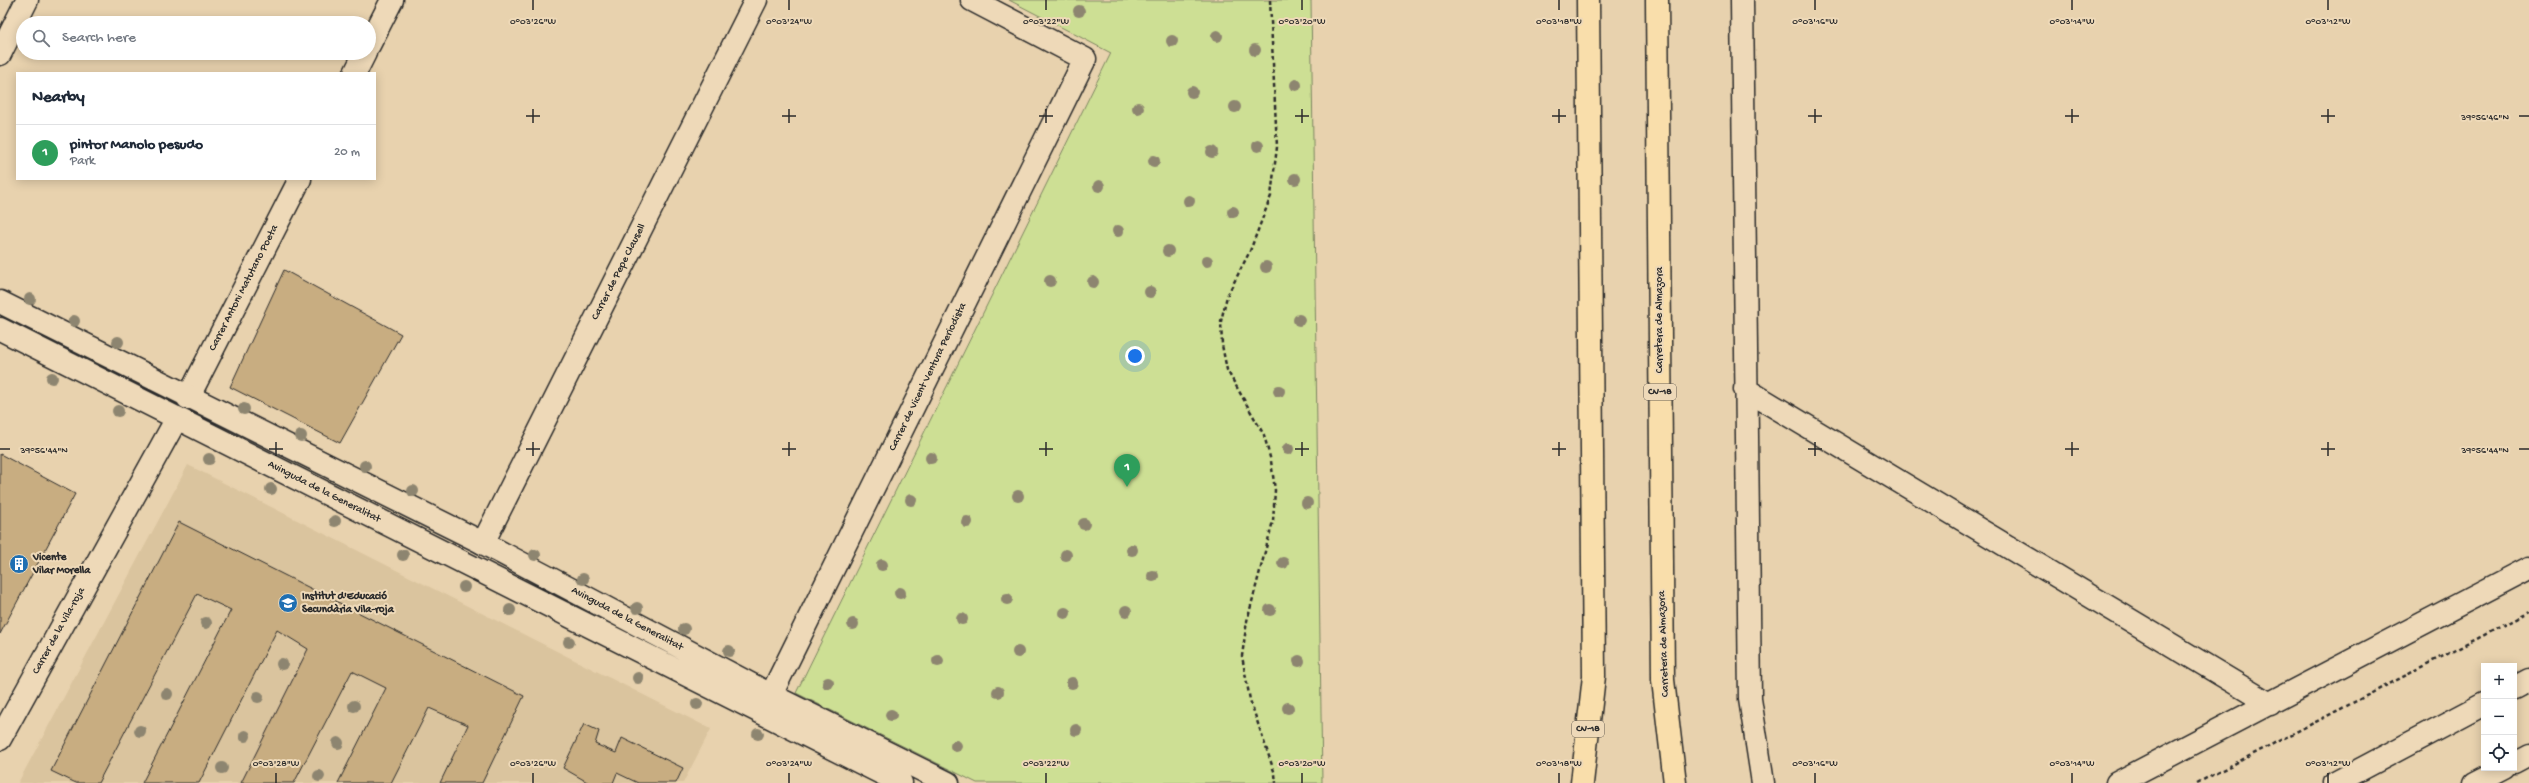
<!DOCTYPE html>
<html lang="en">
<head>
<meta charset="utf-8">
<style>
  :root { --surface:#fff; --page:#f6f6f7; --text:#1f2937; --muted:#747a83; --line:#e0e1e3; --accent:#d93025 }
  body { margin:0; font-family:"Gochi Hand",sans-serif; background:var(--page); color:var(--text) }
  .controls { position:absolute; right:12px; bottom:12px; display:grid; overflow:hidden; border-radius:0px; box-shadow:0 2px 10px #0003 }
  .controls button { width:36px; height:36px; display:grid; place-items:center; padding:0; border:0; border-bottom:1px solid var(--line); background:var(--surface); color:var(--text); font:20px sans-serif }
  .you { position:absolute; left:1135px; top:356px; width:14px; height:14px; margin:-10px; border:3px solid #fff; border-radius:50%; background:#1a73e8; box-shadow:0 0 0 6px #1a73e833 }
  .badge { display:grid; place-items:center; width:26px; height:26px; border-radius:50%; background:var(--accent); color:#fff; font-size:13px; font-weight:700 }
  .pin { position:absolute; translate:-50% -33px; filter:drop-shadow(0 1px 2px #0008) }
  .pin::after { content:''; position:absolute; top:21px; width:14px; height:12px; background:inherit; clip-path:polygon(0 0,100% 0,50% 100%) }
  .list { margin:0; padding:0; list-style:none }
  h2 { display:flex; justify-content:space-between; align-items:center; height:52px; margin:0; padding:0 16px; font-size:17px }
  h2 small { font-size:13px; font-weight:400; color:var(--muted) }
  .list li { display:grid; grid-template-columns:26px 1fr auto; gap:12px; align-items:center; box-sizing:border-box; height:56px; padding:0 16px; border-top:1px solid var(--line) }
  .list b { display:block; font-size:15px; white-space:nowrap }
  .list p { margin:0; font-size:13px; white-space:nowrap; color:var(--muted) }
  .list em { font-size:13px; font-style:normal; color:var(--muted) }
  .icon { flex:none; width:22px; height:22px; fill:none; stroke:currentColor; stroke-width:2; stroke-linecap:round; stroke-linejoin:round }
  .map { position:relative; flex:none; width:2529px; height:783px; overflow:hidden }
  .search { position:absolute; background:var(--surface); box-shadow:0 2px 10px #0003; left:16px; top:16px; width:360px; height:44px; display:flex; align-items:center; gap:10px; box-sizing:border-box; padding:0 14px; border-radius:22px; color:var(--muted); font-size:15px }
  .panel { position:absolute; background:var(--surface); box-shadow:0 2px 10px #0003; left:16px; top:72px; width:360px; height:108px; border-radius:0px }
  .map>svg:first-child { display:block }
  .built { fill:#dac49e }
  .green { fill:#cddf94; stroke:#7c8560 }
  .building { fill:#c8ad81; stroke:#2b2b2b }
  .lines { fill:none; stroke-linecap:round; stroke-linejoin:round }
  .minor-casing { stroke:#2b2b2b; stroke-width:25 }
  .tertiary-casing { stroke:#2b2b2b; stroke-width:25 }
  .secondary-casing { stroke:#2b2b2b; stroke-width:25 }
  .primary-casing { stroke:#2b2b2b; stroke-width:25 }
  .path { stroke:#2b2b2b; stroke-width:2.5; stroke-dasharray:4 3; stroke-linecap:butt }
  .minor { stroke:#eed9b8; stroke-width:22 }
  .tertiary { stroke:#eed9b8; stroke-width:22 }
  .secondary { stroke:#eed9b8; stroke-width:22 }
  .primary { stroke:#f9deab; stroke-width:22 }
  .tree { fill:#8d856f }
  .ticks { fill:none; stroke:#2b2b2b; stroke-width:1.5 }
  .labels { text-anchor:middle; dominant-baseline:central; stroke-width:4; stroke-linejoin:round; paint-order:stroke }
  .shield { fill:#eed9b8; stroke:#665f55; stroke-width:1 }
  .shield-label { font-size:10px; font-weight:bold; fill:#2b2b2b }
  .street-label { font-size:11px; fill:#2b2b2b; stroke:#eed9b8 }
  .poi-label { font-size:11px; font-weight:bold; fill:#2b2b2b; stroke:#eed9b8; text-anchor:start }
  .ticks-label { font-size:10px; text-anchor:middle; fill:#2b2b2b; stroke:#eed9b8; stroke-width:4; stroke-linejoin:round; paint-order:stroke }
</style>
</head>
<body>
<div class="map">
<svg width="2529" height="783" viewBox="0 0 2529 783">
  <rect width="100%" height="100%" fill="#e8d2ae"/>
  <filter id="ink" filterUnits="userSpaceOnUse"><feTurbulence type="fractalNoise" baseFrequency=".025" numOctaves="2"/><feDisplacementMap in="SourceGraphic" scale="8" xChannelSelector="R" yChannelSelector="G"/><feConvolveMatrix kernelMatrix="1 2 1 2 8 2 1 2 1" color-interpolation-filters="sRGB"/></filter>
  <g filter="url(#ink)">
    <!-- built -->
    <path class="built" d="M188,465l523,264 -28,54h-665z"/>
    <!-- green -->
    <path class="green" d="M1009,0h302l11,783h-345l-181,-90 315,-640z"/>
    <!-- building -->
    <path class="building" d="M284,270l117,64 -61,109 -110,-56z
      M0,454l75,40 -75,140z
      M179,522l345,174 -42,87h-42l28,-58 -39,-17 -38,75h-53l48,-95 -34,-17 -58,112h-53l67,-134 -31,-19 -78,153h-57l89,-173 -34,-16 -99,189h-22l-25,-12z
      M584,724l15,7 -4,13 21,9 6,-15 61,30 -7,15h-38l-21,-10 -4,10h-24l-26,-15z"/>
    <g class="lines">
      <defs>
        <path id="minor" d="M1742,0l8,699 13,84
          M369,45l23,-45
          M0,54l27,-54
          M355,73l10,-20
          M1745,389l525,315
          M188,398l112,-219
          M483,543l273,-543
          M771,695l314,-636 -113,-59
          M0,739l177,-321
          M2514,763l15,-8
          M2117,783l412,-215
          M2475,783l29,-15"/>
        <path id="tertiary" d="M0,302l483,241 288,152 177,88
          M0,329l901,454"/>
        <path id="secondary" d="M2514,688l15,-8
          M2335,783l149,-79"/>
        <path id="primary" d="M1657,0l6,680 12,103
          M1582,783l12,-107 -6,-676"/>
      </defs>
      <!-- minor casing -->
      <use href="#minor" class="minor-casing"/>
      <!-- tertiary casing -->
      <use href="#tertiary" class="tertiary-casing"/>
      <!-- secondary casing -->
      <use href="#secondary" class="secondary-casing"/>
      <!-- primary casing -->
      <use href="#primary" class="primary-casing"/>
      <!-- path -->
      <path class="path" d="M1270,0l7,147 -6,49 -21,55 -23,45 -6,25 1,24 5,25 37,65 7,26 4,29 -2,31 -26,100 -5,35 8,44 25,74 1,9
        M2197,783l332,-171"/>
      <!-- minor -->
      <use href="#minor" class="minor"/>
      <!-- tertiary -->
      <use href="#tertiary" class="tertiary"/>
      <!-- secondary -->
      <use href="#secondary" class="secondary"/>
      <!-- primary -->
      <use href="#primary" class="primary"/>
    </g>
    <!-- trees -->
    <g class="tree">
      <circle cx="1079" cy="11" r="6"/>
      <circle cx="1217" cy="36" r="6"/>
      <circle cx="1172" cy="41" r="6"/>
      <circle cx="1255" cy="50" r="6"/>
      <circle cx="1296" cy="85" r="6"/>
      <circle cx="1192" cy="92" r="6"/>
      <circle cx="1235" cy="107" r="6"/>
      <circle cx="1138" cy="108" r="6"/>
      <circle cx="1258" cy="146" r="6"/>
      <circle cx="1212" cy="152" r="6"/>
      <circle cx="1154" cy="161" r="6"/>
      <circle cx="1295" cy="179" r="6"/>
      <circle cx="1099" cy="186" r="6"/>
      <circle cx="1189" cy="201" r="6"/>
      <circle cx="1233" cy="212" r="6"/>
      <circle cx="1118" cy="231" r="6"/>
      <circle cx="1168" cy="251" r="6"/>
      <circle cx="1207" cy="261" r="6"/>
      <circle cx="1266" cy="267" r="6"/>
      <circle cx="1050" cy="281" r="6"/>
      <circle cx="1093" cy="282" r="6"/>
      <circle cx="1150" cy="292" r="6"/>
      <circle cx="30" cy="299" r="6"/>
      <circle cx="1299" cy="320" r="6"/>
      <circle cx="74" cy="321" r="6"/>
      <circle cx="118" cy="342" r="6"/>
      <circle cx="52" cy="378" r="6"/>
      <circle cx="1279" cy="391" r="6"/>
      <circle cx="244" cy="409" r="6"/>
      <circle cx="118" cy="411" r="6"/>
      <circle cx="301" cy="436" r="6"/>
      <circle cx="1288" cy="449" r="6"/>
      <circle cx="931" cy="458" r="6"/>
      <circle cx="209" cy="459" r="6"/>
      <circle cx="365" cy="466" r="6"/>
      <circle cx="271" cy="489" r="6"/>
      <circle cx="413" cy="491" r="6"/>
      <circle cx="1018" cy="496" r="6"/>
      <circle cx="911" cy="500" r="6"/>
      <circle cx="1307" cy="503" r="6"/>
      <circle cx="335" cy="521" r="6"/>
      <circle cx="967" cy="522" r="6"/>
      <circle cx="1084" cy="524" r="6"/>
      <circle cx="1132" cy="550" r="6"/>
      <circle cx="403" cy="555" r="6"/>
      <circle cx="535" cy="555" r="6"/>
      <circle cx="1066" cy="555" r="6"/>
      <circle cx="1283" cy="563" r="6"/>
      <circle cx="882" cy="565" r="6"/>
      <circle cx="1153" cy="576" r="6"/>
      <circle cx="583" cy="579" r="6"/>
      <circle cx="464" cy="587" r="6"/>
      <circle cx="900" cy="593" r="6"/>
      <circle cx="1007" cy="599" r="6"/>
      <circle cx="637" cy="608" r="6"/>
      <circle cx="510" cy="610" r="6"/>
      <circle cx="1270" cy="610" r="6"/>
      <circle cx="1126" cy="611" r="6"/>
      <circle cx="1065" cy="613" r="6"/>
      <circle cx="962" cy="619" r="6"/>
      <circle cx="206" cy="623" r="6"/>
      <circle cx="853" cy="624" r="6"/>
      <circle cx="684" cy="629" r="6"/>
      <circle cx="569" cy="642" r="6"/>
      <circle cx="729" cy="651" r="6"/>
      <circle cx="1018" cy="652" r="6"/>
      <circle cx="938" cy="661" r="6"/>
      <circle cx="1299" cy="661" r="6"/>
      <circle cx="282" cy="664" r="6"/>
      <circle cx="638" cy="678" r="6"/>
      <circle cx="828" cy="683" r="6"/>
      <circle cx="1072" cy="683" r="6"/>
      <circle cx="998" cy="692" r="6"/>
      <circle cx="167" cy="694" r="6"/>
      <circle cx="258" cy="697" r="6"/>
      <circle cx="697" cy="704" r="6"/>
      <circle cx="354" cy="706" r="6"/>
      <circle cx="1288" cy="708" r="6"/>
      <circle cx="891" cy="715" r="6"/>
      <circle cx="1076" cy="730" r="6"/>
      <circle cx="140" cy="731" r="6"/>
      <circle cx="758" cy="734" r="6"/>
      <circle cx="245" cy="736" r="6"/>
      <circle cx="338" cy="743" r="6"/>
      <circle cx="956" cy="746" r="6"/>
      <circle cx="222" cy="768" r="6"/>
      <circle cx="319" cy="776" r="6"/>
    </g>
  </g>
  <!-- ticks -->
  <path class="ticks" d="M533,0v10M789,0v10M1046,0v10M1302,0v10M1559,0v10M1815,0v10M2072,0v10M2328,0v10M533,109v14M789,109v14M1046,109v14M1302,109v14M1559,109v14M1815,109v14M2072,109v14M2328,109v14M526,116h14M782,116h14M1039,116h14M1295,116h14M1552,116h14M1808,116h14M2065,116h14M2321,116h14M2519,116h10M276,442v14M533,442v14M789,442v14M1046,442v14M1302,442v14M1559,442v14M1815,442v14M2072,442v14M2328,442v14M0,449h10M269,449h14M526,449h14M782,449h14M1039,449h14M1295,449h14M1552,449h14M1808,449h14M2065,449h14M2321,449h14M2519,449h10M276,773v10M533,773v10M789,773v10M1046,773v10M1302,773v10M1559,773v10M1815,773v10M2072,773v10M2328,773v10"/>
  <!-- icons -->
  <defs>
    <symbol id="building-disc" viewBox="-11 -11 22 22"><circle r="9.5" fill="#1f6fb2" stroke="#eed9b8"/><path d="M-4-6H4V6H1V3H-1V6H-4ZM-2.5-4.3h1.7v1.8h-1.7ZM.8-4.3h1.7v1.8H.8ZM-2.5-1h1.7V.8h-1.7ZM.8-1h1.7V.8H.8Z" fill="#fff"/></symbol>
    <symbol id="school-disc" viewBox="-11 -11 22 22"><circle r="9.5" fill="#1f6fb2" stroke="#eed9b8"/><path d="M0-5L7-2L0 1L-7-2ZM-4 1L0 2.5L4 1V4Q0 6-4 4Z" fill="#fff"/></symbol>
  </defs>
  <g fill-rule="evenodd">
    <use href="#building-disc" x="8" y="553" width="22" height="22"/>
    <use href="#school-disc" x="277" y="592" width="22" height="22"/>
  </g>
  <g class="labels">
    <!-- shield labels -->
    <g class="shield">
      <rect x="1644" y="384" width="32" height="16" rx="3"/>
      <rect x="1572" y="721" width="32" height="16" rx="3"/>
    </g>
    <g class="shield-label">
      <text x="1660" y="392">CV-18</text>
      <text x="1588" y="729">CV-18</text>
    </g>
    <!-- street labels -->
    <g class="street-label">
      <text transform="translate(619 272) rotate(-63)">Carrer de Pepe Clausell</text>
      <text transform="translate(244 288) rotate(-63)">Carrer Antoni Matutano Poeta</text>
      <text transform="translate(1660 320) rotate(-90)">Carretera de Almazora</text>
      <text transform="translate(928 377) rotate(-64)">Carrer de Vicent Ventura Periodista</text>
      <text transform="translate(324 492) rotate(27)">Avinguda de la Generalitat</text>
      <text transform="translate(627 619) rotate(28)">Avinguda de la Generalitat</text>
      <text transform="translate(59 631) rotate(-61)">Carrer de la Vila-roja</text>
      <text transform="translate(1664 644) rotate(-92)">Carretera de Almazora</text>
    </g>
    <!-- poi labels -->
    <g class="poi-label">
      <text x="33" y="558">Vicente<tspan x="33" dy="13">Vilar Morella</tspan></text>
      <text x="302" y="597">Institut d'Educació<tspan x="302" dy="13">Secundària Vila-roja</tspan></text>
    </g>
  </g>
  <g class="ticks-label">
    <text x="533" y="24">0°03'26"W</text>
    <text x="789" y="24">0°03'24"W</text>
    <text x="1046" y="24">0°03'22"W</text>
    <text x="1302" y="24">0°03'20"W</text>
    <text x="1559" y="24">0°03'18"W</text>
    <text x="1815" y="24">0°03'16"W</text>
    <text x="2072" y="24">0°03'14"W</text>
    <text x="2328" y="24">0°03'12"W</text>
    <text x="2485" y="120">39°56'46"N</text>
    <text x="44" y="453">39°56'44"N</text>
    <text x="2485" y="453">39°56'44"N</text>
    <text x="276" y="766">0°03'28"W</text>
    <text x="533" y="766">0°03'26"W</text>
    <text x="789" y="766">0°03'24"W</text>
    <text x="1046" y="766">0°03'22"W</text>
    <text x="1302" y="766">0°03'20"W</text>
    <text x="1559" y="766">0°03'18"W</text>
    <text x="1815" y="766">0°03'16"W</text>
    <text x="2072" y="766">0°03'14"W</text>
    <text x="2328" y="766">0°03'12"W</text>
  </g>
</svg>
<div class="controls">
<button>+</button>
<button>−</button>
<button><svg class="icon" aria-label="locate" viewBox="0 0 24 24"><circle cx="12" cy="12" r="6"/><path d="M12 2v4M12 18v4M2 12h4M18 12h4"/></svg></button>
</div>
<div class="you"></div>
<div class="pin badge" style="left:1127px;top:487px;background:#2e9e5b">1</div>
<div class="search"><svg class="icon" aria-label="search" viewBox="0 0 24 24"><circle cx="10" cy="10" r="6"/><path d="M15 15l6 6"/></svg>Search here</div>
<section class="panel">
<h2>Nearby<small></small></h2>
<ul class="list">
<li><span class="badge" style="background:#2e9e5b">1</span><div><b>pintor Manolo pesudo</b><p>Park</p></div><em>20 m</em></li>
</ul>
</section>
</div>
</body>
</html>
